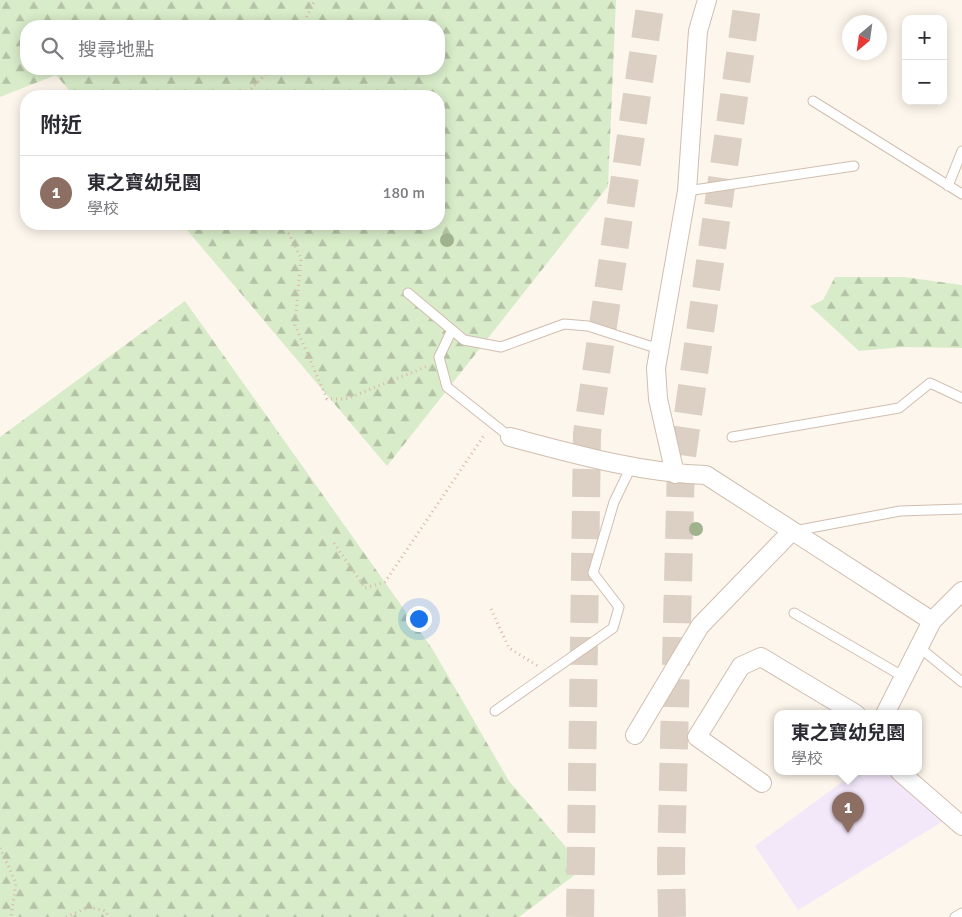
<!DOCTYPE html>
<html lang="zh-TW">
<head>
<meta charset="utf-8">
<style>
  :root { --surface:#fff; --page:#f7f7f7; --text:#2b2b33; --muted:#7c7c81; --line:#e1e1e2; --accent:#e76f51 }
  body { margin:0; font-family:Signika,"Noto Sans TC",sans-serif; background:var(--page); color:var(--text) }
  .controls { position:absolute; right:15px; top:15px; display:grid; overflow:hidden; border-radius:10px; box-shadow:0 2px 12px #0003 }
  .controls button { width:45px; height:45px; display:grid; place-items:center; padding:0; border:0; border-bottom:1px solid var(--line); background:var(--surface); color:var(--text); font:25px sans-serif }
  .compass { position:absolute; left:842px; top:15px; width:45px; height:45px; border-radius:50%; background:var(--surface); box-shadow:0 2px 12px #0003; rotate:209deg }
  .you { position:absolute; left:418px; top:618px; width:18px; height:18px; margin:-12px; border:4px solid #fff; border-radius:50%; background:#1a73e8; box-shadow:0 0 0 8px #1a73e833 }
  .badge { display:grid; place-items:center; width:32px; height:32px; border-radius:50%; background:var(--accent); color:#fff; font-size:16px; font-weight:700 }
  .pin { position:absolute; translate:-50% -41px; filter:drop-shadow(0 1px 2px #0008) }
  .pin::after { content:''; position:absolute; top:26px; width:18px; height:15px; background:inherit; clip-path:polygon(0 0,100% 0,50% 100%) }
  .popup { position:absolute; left:774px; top:710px; width:148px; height:65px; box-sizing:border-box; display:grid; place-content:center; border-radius:10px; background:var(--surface); filter:drop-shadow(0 1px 4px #0005); font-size:16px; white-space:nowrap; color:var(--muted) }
  .popup b { font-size:19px; color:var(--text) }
  .popup::after { content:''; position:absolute; left:50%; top:100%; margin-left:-10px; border:10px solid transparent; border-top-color:var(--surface) }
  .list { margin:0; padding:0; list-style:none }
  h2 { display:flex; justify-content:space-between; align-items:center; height:65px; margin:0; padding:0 20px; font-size:21px }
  h2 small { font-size:16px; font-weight:400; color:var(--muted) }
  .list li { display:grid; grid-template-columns:32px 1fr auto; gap:15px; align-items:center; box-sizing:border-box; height:75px; padding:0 20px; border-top:1px solid var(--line) }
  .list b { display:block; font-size:19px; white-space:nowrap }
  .list p { margin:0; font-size:16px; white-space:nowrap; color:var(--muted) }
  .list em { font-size:16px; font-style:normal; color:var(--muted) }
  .icon { flex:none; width:28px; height:28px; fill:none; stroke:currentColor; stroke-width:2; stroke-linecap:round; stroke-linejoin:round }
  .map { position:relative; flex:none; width:962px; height:917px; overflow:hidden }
  .search { position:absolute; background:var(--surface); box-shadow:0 2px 12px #0003; left:20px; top:20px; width:425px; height:55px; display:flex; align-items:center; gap:12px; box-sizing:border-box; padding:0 18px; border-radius:20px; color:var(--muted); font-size:19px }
  .panel { position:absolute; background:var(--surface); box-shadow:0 2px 12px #0003; left:20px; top:90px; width:425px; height:140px; border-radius:20px }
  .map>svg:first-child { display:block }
  .education { fill:#f3e8fa }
  .forest { fill:url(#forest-firs); fill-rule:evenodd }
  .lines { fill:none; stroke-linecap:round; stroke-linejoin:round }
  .motorway-tunnel { stroke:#dcd0c4; stroke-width:28; stroke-dasharray:28 14; stroke-linecap:butt }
  .service-casing { stroke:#d1beb0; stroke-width:11 }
  .minor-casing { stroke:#d1beb0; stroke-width:20 }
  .path { stroke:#d9b8a5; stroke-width:3; stroke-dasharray:1 4; stroke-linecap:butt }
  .service { stroke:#fff; stroke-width:9 }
  .minor { stroke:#fff; stroke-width:18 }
  .tree { fill:#a0b28e }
</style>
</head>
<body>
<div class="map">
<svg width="962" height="917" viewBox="0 0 962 917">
  <defs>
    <pattern id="forest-firs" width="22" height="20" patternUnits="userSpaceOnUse" patternTransform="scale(1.25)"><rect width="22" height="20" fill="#d8ecc9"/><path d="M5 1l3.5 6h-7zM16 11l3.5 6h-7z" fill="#b4c2a5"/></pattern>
  </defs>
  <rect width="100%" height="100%" fill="#fdf6ec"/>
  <!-- education -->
  <path class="education" d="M856,772h31l58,48 -147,90 -43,-64z"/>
  <!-- forest -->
  <path class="forest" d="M0,0h616l-8,186 -221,280 -205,-242h257v-128h-365l-18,-21 -56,22zM26,26h413v43h-413z
    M835,277h69l58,8v63l-59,-1 -44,4 -49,-45 13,-6z
    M185,301l248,349 76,131 75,87 -65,49h-519v-480z"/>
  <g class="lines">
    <!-- motorway-tunnel -->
    <path class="motorway-tunnel" d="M580,917l7,-483 64,-434
      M672,917l-1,-54 10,-400 67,-463"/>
    <defs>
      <path id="service" d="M813,101l149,93
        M948,186l14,-35
        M687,191l167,-25
        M408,293l56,47 37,7 63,-23 24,2 71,23
        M452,330l-13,27 8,30 63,50
        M732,437l167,-29 31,-25 32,15
        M794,531l106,-20 62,-2
        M794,613l110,64
        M920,648l42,34
        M495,711l118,-83 6,-21 -26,-34 21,-71 16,-33 5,1
        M955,917l7,-4"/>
      <path id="minor" d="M510,437c64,17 130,36 196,38l226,146
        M675,474l-17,-75 -2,-31 31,-177 11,-160 9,-31
        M885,714l47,-93 30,-30
        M635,735l65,-109 91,-94
        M900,772l62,54
        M762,783l-65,-46 44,-71 20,-9 95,57"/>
    </defs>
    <!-- service casing -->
    <use href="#service" class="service-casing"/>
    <!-- minor casing -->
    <use href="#minor" class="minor-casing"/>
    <!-- path -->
    <path class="path" d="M302,26l13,-26
      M244,96l27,-27
      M284,224l17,34 -6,67 32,74h19l82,-33
      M334,543l31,45 20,-6 100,-148
      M491,609l18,39 29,18
      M0,848l16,35 -5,34
      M66,917l23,-10 17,4 2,6"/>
    <!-- service -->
    <use href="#service" class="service"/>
    <!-- minor -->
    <use href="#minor" class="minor"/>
  </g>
  <!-- trees -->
  <g class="tree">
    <circle cx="447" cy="240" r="7"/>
    <circle cx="696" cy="529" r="7"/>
  </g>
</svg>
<div class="controls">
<button>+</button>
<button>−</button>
</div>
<svg class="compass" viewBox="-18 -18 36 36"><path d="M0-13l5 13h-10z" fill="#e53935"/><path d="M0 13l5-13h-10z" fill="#7c7c81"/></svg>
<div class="you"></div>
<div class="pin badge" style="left:848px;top:833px;background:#8d6e63">1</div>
<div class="popup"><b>東之寶幼兒園</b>學校</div>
<div class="search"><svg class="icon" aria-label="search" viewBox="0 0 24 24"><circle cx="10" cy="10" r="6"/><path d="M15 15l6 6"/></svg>搜尋地點</div>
<section class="panel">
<h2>附近<small></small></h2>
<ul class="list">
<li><span class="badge" style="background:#8d6e63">1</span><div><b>東之寶幼兒園</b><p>學校</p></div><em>180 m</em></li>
</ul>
</section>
</div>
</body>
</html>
